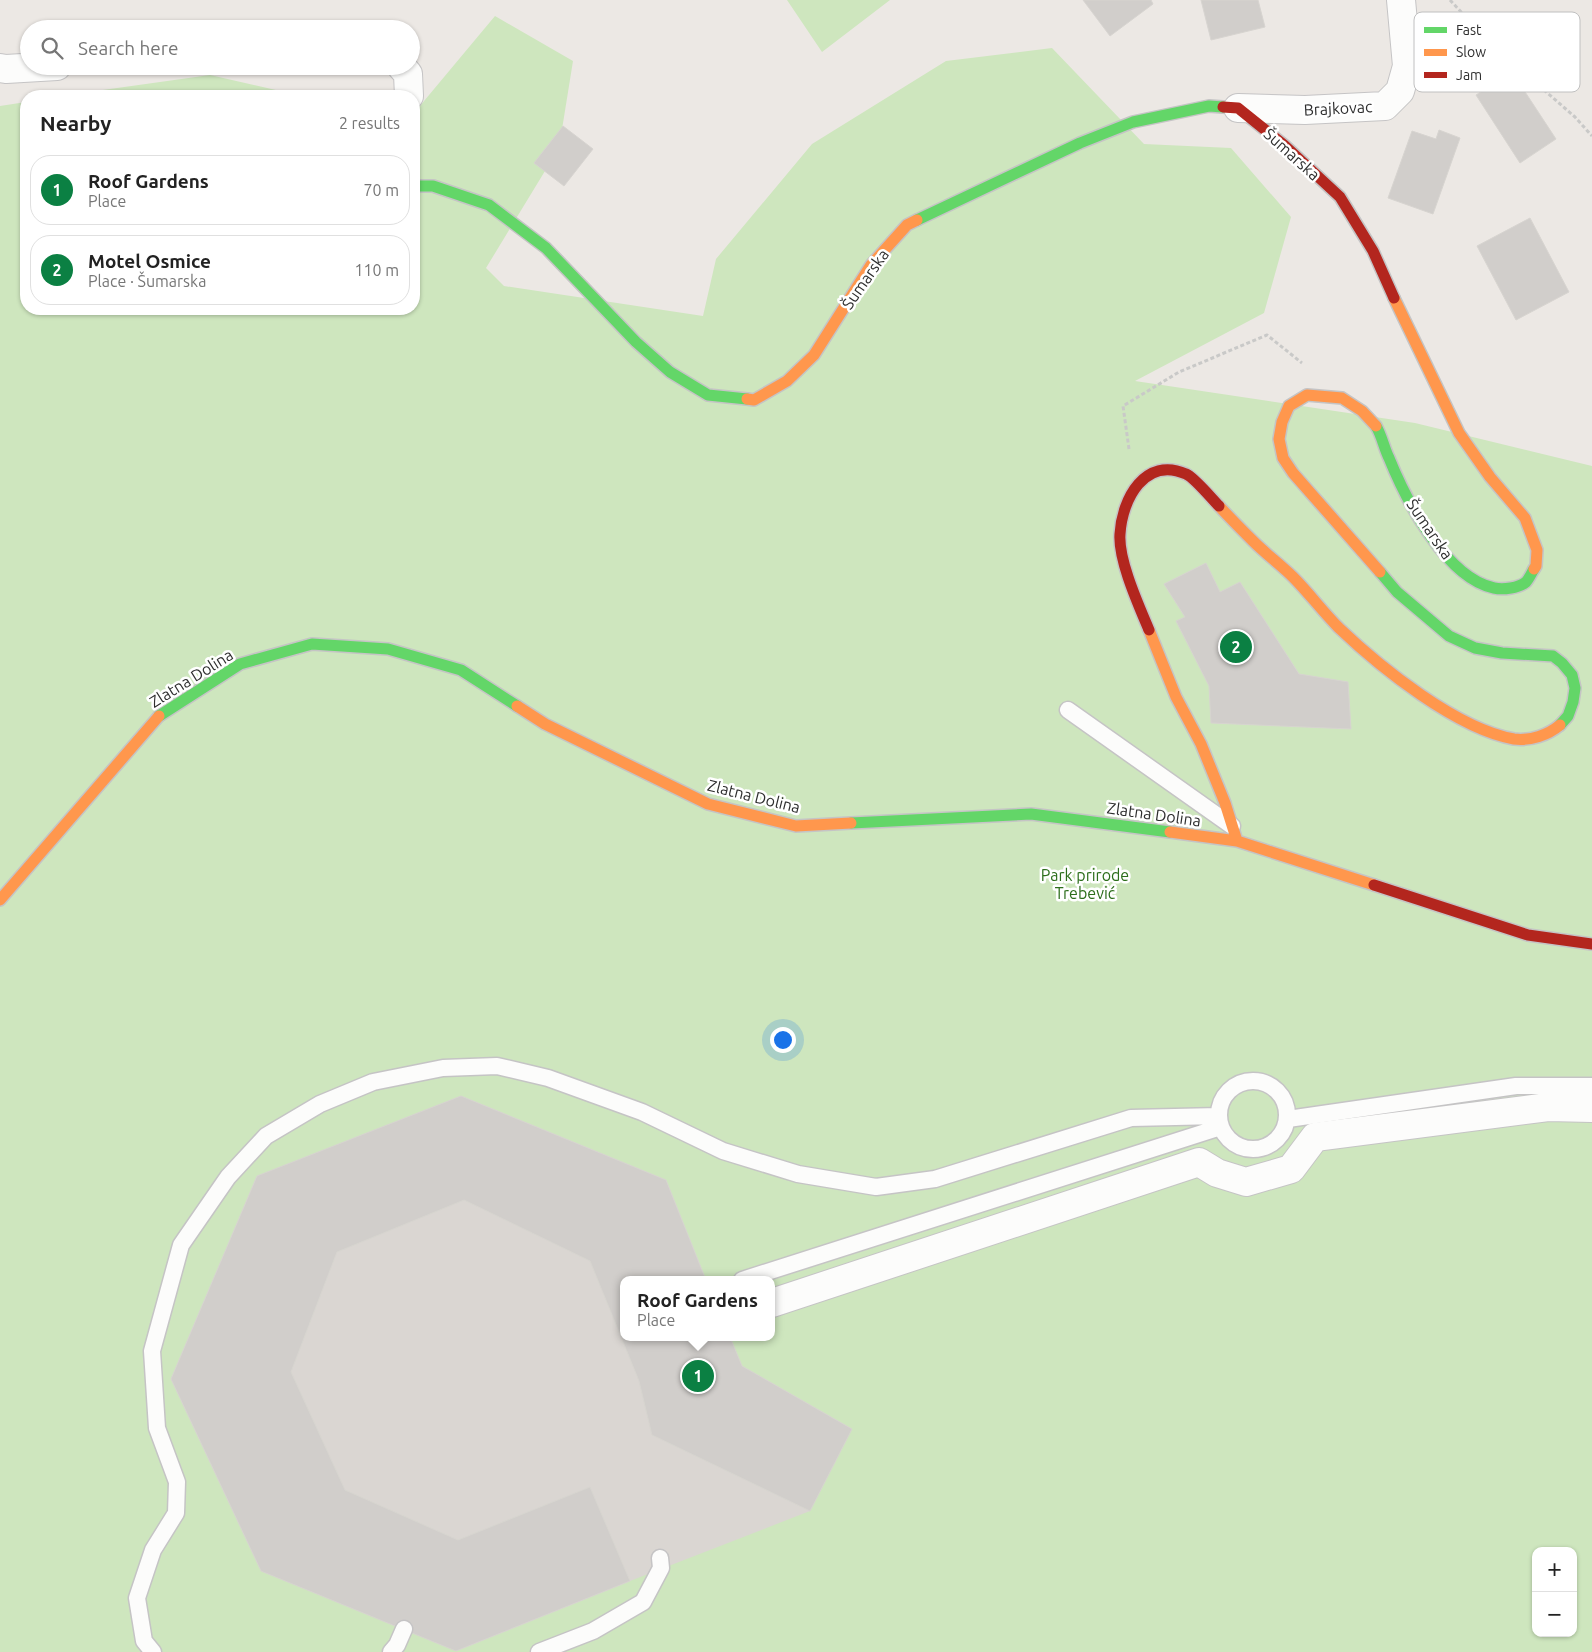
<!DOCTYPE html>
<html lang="en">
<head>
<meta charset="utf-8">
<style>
  :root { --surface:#fff; --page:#f2f2f2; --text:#222; --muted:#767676; --line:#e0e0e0; --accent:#0b8043 }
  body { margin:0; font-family:Ubuntu,sans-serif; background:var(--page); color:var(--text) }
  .controls { position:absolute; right:15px; bottom:15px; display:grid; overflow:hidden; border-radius:10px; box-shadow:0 1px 4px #0004 }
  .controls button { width:45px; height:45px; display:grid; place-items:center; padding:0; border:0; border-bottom:1px solid var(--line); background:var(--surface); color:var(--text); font:25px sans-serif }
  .you { position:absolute; left:782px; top:1039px; width:18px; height:18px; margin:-12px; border:4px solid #fff; border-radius:50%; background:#1a73e8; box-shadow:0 0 0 8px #1a73e833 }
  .badge { display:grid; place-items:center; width:32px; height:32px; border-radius:50%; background:var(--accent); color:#fff; font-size:16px; font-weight:700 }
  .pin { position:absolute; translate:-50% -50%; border:2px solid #fff; box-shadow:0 1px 5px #0006 }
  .popup { position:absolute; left:620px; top:1276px; width:155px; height:65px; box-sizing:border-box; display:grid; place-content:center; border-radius:10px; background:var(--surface); filter:drop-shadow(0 1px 4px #0005); font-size:16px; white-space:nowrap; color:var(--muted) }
  .popup b { font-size:19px; color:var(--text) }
  .popup::after { content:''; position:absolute; left:50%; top:100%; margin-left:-10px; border:10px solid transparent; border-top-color:var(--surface) }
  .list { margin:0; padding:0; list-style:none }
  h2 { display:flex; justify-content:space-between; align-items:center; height:65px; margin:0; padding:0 20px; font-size:21px }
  h2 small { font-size:16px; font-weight:400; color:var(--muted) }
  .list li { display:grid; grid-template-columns:32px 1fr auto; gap:15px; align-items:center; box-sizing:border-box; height:70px; margin:0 10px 10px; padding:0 10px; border:1px solid var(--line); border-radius:20px }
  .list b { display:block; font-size:19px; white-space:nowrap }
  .list p { margin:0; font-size:16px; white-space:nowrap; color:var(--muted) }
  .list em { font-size:16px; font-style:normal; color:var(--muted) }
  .icon { flex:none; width:28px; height:28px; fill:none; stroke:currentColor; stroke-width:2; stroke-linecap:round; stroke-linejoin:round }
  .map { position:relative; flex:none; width:1592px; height:1652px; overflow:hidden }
  .search { position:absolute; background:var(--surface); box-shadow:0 1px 4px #0004; left:20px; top:20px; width:400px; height:55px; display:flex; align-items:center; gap:12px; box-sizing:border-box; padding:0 18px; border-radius:28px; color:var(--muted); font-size:19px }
  .panel { position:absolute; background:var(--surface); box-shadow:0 1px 4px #0004; left:20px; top:90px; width:400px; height:225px; border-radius:20px }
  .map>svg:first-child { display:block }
  .green { fill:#cee6be; fill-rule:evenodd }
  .plaza { fill:#dad6d2 }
  .building { fill:#d1cecb; stroke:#d7d4d0 }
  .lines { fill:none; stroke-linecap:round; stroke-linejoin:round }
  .lane-casing { stroke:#c5c4c5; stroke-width:19 }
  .street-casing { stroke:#c5c4c5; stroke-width:30 }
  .fast-casing { stroke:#c5c4c5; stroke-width:14 }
  .slow-casing { stroke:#c5c4c5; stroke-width:14 }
  .jam-casing { stroke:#c5c4c5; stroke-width:14 }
  .path { stroke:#c9c9c8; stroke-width:3; stroke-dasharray:4 2.5; stroke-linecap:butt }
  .lane { stroke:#fcfcfb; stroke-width:16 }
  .street { stroke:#fcfcfb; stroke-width:28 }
  .fast { stroke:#63d668; stroke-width:11 }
  .slow { stroke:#ff974d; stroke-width:11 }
  .jam { stroke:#b3261e; stroke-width:11 }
  .labels { text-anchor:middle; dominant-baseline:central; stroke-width:5; stroke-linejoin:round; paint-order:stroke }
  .street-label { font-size:16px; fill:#2e2e2e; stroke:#fff }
  .park-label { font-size:16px; fill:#2c6e1b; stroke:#fff }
  .key { fill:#fff; stroke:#c0c0c0; stroke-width:1 }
  .key-label { font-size:14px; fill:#2e2e2e }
</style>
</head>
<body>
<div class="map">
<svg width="1592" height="1652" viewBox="0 0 1592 1652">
  <rect width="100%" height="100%" fill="#ece8e4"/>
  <!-- green -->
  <path class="green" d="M787,0h103l-68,52z
    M495,16l78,45 -14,87 -73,120 18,18 199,30 13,-57 96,-115 134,-83 106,-13 92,96 87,4 60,69 -27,96 -129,68 280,42 177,43v1186h-1592v-1546l26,-4v207h388v-196zM624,1280h148v57h-148zM1536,1551h37v82h-37z
    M210,75l92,21h-242z"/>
  <!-- plaza -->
  <path class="plaza" d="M464,1200l126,61 49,120 13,54 158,76 -180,70 -40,-94 -132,53 -113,-50 -54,-118 46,-120z"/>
  <!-- building -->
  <path class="building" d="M1083,0h68l2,4 -43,32z
    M1201,0h57l7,27 -54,13z
    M1512,72l44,67 -36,24 -44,-68z
    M563,126l30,23 -29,37 -30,-23z
    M1439,130l21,8 -27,76 -45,-16 24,-67 24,8z
    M1530,218l39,74 -53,28 -39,-74z
    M1206,563l14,29 20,-10 59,92 49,8 3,47 -140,-6 -2,-37 -33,-65 9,-4 -21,-33z
    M461,1096l205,84 40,100h-82v57h106l12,29 110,63 -42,82 -158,-76 -13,-54 -49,-120 -126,-61 -127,52 -46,120 54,118 113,50 132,-53 40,94 -174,70 -195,-80 -90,-192 86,-203z"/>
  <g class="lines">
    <defs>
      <path id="lane" d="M1068,710l164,116
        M1219 1115a34 34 0 1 1 68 0a34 34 0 1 1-68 0Z
        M1288,1119l228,-33h76
        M742,1280l479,-153
        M153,1652l-9,-11 -7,-43 16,-48 23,-37 1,-31 -20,-54 -5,-77 29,-106 47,-68 38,-41 54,-32 53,-22 70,-14 54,-2 51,12 94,34 81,39 75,23 78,13 59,-8 196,-61 88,-2
        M391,1652l6,-7 7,-16
        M539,1652l54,-21 50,-29 18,-34 -1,-10"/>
      <path id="street" d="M401,66l7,8 1,22
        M0,68l6,1 51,-3
        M1238,108l67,2 80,-4 15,-15 7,-25 -6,-66
        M772,1303l427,-141 18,11 29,9 45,-13 24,-32 233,-30 44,1"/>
      <path id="fast" d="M414,186h19l56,19 57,43 90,94 34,30 38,23 39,4
        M917,220l163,-77 53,-21 76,-16 14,1
        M1376,426c6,10 8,22 13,32 17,42 57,120 105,130 9,2 25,0 32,-6 3,-3 6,-10 8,-13
        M1380,572l17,20 52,44 26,12 27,5 51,3 9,7 10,12 3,13 -2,14 -5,14 -8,9
        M159,716l81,-52 72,-20 76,5 73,21 56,36
        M851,823l180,-9 139,18"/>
      <path id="slow" d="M1394,298l65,135 31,44 35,41 12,32 -1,16 -2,3
        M747,399l7,1 33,-19 27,-26 57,-90 36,-40 10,-5
        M1376,426l-14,-15 -20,-13 -35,-3 -18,11 -7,16 -3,17 4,19 10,15 87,99
        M1219,506c11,12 23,24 34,35 13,13 28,24 40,36 16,16 30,35 46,51 42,40 118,101 175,111 17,2 34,-4 46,-14
        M1149,630l27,67 25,47 24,59 12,38
        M517,706l28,18 163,80 88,22 55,-3
        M1170,832l67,9 137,44
        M0,900l159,-184"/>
      <path id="jam" d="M1223,107l15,1 46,37 56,52 33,54 21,47
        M1149,630c-10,-24 -31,-70 -29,-96 2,-35 25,-78 66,-60 8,3 26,25 33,32
        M1374,885l154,50 64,9"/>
    </defs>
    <!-- lane casing -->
    <use href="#lane" class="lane-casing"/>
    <!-- street casing -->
    <use href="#street" class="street-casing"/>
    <!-- fast casing -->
    <use href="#fast" class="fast-casing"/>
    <!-- slow casing -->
    <use href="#slow" class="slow-casing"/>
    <!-- jam casing -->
    <use href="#jam" class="jam-casing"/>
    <!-- path -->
    <path class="path" d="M1450,0l41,44 84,73 17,19
      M1129,449l-6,-43 56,-34 88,-37 35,28"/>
    <!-- lane -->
    <use href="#lane" class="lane"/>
    <!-- street -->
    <use href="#street" class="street"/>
    <!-- fast -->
    <use href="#fast" class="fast"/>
    <!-- slow -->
    <use href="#slow" class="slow"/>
    <!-- jam -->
    <use href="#jam" class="jam"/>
  </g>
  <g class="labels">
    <!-- street labels -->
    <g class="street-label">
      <text transform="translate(1338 108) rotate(-3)">Brajkovac</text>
      <text transform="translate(1292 154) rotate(42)">Šumarska</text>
      <text transform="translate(865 279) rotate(-55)">Šumarska</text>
      <text transform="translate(1430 529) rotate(56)">Šumarska</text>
      <text transform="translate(191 678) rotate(-32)">Zlatna Dolina</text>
      <text transform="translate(754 796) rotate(14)">Zlatna Dolina</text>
      <text transform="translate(1154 814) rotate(8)">Zlatna Dolina</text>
    </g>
    <!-- park labels -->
    <g class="park-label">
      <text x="1085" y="875">Park prirode<tspan x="1085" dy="18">Trebević</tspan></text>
    </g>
  </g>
  <!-- legend -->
  <rect x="1414" y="12" width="166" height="80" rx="8" class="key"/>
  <rect x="1424" y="27" width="23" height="6" fill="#63d668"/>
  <rect x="1424" y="49" width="23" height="7" fill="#ff974d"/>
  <rect x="1424" y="72" width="23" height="6" fill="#b3261e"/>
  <g class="key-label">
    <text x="1456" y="35">Fast</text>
    <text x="1456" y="57">Slow</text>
    <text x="1456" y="80">Jam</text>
  </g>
</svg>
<div class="controls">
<button>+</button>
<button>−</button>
</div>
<div class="you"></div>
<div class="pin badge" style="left:698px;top:1376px">1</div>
<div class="popup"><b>Roof Gardens</b>Place</div>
<div class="pin badge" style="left:1236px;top:647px">2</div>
<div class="search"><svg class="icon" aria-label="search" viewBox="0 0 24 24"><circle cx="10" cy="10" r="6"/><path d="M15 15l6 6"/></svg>Search here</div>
<section class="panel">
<h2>Nearby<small>2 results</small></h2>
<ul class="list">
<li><span class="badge">1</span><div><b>Roof Gardens</b><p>Place</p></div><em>70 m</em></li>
<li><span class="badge">2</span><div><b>Motel Osmice</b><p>Place · Šumarska</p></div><em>110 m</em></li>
</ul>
</section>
</div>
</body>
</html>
